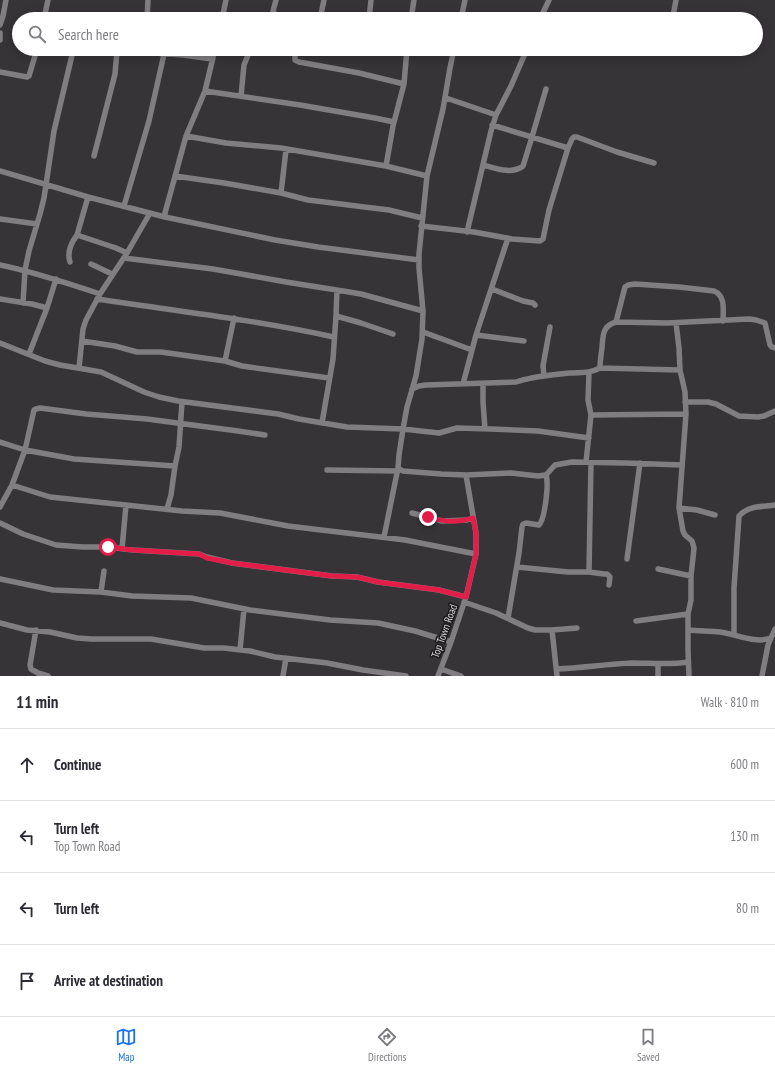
<!DOCTYPE html>
<html lang="en">
<head>
<meta charset="utf-8">
<style>
  :root { --surface:#fff; --page:#f2f2f3; --text:#2b2b33; --muted:#7c7c81; --line:#e1e1e2; --accent:#1a73e8 }
  body { margin:0; font-family:"PT Sans Narrow",sans-serif; background:var(--page); color:var(--text) }
  .stop { position:absolute; width:12px; height:12px; margin:-9px; border:3px solid #e11d48; border-radius:50%; background:#fff }
  .stop.end { background:#e11d48; border-color:#fff; box-shadow:0 1px 4px #0008 }
  .list { margin:0; padding:0; list-style:none }
  h2 { display:flex; justify-content:space-between; align-items:center; height:52px; margin:0; padding:0 16px; font-size:17px }
  h2 small { font-size:13px; font-weight:400; color:var(--muted) }
  .list li { display:grid; grid-template-columns:26px 1fr auto; gap:12px; align-items:center; box-sizing:border-box; height:72px; padding:0 16px; border-top:1px solid var(--line) }
  .list b { display:block; font-size:15px; white-space:nowrap }
  .list p { margin:0; font-size:13px; white-space:nowrap; color:var(--muted) }
  .list em { font-size:13px; font-style:normal; color:var(--muted) }
  .icon { flex:none; width:22px; height:22px; fill:none; stroke:currentColor; stroke-width:2; stroke-linecap:round; stroke-linejoin:round }
  .map { position:relative; flex:none; width:775px; height:676px; overflow:hidden }
  .search { position:absolute; background:var(--surface); box-shadow:0 2px 10px #0003; left:12px; right:12px; top:12px; height:44px; display:flex; align-items:center; gap:10px; box-sizing:border-box; padding:0 14px; border-radius:22px; color:var(--muted); font-size:15px }
  .sheet { height:340px; background:var(--surface) }
  nav { display:flex; justify-content:space-around; align-items:center; box-sizing:border-box; height:56px; border-top:1px solid var(--line); background:var(--surface); font-size:11px; color:var(--muted) }
  nav a { display:grid; justify-items:center; gap:2px }
  nav .on { color:var(--accent) }
  .map>svg:first-child { display:block }
  .lines { fill:none; stroke-linecap:round; stroke-linejoin:round }
  .minor { stroke:#807e80; stroke-width:5.5 }
  .route { stroke:#e11d48; stroke-width:5 }
  .labels { text-anchor:middle; dominant-baseline:central; stroke-width:3.5; stroke-linejoin:round; paint-order:stroke }
  .street-label { font-size:11px; fill:#dad8da; stroke:#1e1d1e }
</style>
</head>
<body>
<div class="map">
<svg width="775" height="676" viewBox="0 0 775 676">
  <rect width="100%" height="100%" fill="#373438"/>
  <g class="lines">
    <!-- minor -->
    <path class="minor" d="M276,0l-3,11 3,5 16,3
      M673,16l3,-16
      M44,19l4,-19
      M147,19l1,-19
      M222,19l4,-19
      M320,19l4,-19
      M369,19l2,-19
      M411,19l3,-19
      M461,19l4,-19
      M540,19l9,-19
      M0,25l3,-9 3,-16
      M0,33v7
      M97,49l86,6 29,4
      M295,49v11l4,2 60,11 45,11
      M454,49l-4,19 -7,41 -16,67 -8,78v14l4,43 -1,28 -6,37 -9,31 -4,22 -4,26 -1,13 5,3 38,3 25,1 45,-2 27,3 8,-1 9,-10 17,-3 53,1 57,2
      M0,72l27,5 2,-1 8,-27
      M205,91l95,14 75,13 19,4
      M241,96l3,-31 6,-15
      M446,98l50,17
      M492,125l76,23
      M186,136l40,7 55,5 105,18 41,10
      M94,156l21,-82 2,-23
      M483,165c12,3 29,10 40,1l9,-29 14,-48
      M386,166l7,-40 11,-42 3,-35
      M0,171l88,26 77,20v-4l21,-77 19,-45 10,-42
      M175,176l49,7 57,10 27,7 81,10 33,8
      M281,193l5,-43
      M124,206l25,-85 15,-67
      M165,217l110,23 43,7 101,13
      M0,219l37,5
      M421,226l53,6 38,7 28,2 3,-2 6,-29 19,-62 4,-9 2,-2h3l40,15 37,11
      M467,232l24,-101 5,-16 15,-29 16,-37
      M77,235l39,13 11,5
      M124,258l89,11 73,13 57,9 18,3 62,17
      M70,262c-3,-9 1,-19 7,-27l11,-38
      M91,264l21,10
      M0,265c34,7 67,18 100,29
      M492,289l31,12 10,2 2,2
      M0,299l32,5 15,4
      M97,299c80,12 159,21 237,38
      M23,303l2,-33 4,-19 11,-37 4,-16 10,-67 19,-80 7,-2
      M336,316l25,7 32,11
      M616,322l9,-35 3,-2 7,-1 44,3 35,4c12,5 9,19 9,30
      M676,323l3,25 1,22 5,22 1,22 -7,94 4,23 2,4 7,6 2,7 -3,28v24l-3,14v36l1,26
      M423,332l49,18
      M476,335l48,6
      M82,341l33,5 22,6h24l64,9 17,5 87,12
      M0,343l45,18 15,4 41,7 43,20 15,5 19,4 100,13 21,5 48,8 56,2 36,4 18,-5 34,1 47,2 51,7
      M29,354l18,-46 9,-29
      M225,361l9,-43
      M79,368l4,-39 3,-9 14,-26 27,-41 23,-40
      M600,368c0,-7 1,-13 2,-20 1,-12 0,-22 14,-26l51,1 82,-4 7,1 9,3 5,22 2,2 3,1
      M544,376l-1,-10 7,-39
      M463,384l13,-49 32,-97
      M483,384v18l2,27
      M412,389l7,-3 7,-1 90,-3c17,-6 35,-7 53,-9 13,-1 19,1 31,-5l80,2
      M685,402h23l8,2 23,12 19,1 6,-1 11,-5
      M591,415l95,-1
      M322,423l11,-64 3,-43 1,-26
      M0,442l25,8 49,9 101,7
      M586,462l5,-47 -3,-15 1,-27
      M327,470l71,1
      M12,485l38,12 132,14 38,2 68,13 117,14 71,14
      M0,507l12,-22 13,-35 9,-40 2,-1 4,-1 46,6 61,5 91,12 27,4
      M679,508l18,2 18,5
      M167,509l4,-14 4,-29 4,-19 3,-45
      M412,513l30,8 25,-1 6,-2
      M0,523l23,11 33,11 27,2h25l25,3 66,4 8,3 25,6 100,13 25,1 21,5 61,8 27,7
      M384,537l14,-69
      M122,549l4,-44
      M627,559l13,-96
      M517,567l51,5h21l15,2h3l3,3 -1,8
      M658,569l33,7
      M589,572l2,-109
      M0,579l53,11 48,2 31,4 59,2 59,12 80,10 48,3 37,8 36,11
      M101,592l3,-21
      M464,602l32,11 32,15 7,2h17l25,-2
      M508,618l11,-65 3,-26 1,-3 3,-1 13,2c6,-6 10,-42 7,-50
      M636,621l52,-7
      M0,623l27,7 23,2 27,6 15,1h59l53,9h20l26,3 25,6 52,6 36,7 43,6
      M36,630l-6,35 1,4 7,4 10,3
      M552,630l5,46
      M688,630c11,1 22,1 32,2 16,2 35,12 51,6
      M734,635v-47l5,-72c10,-11 23,-9 36,-11
      M240,650l4,-41
      M441,669l20,7
      M557,669c25,-1 50,-5 75,-6 19,0 37,2 56,-1
      M283,676l3,-18
      M438,676l13,-34 15,-45 10,-43v-21l-10,-58
      M658,676v-12
      M762,676l6,-31 7,-16"/>
  </g>
  <g class="lines">
    <!-- route -->
    <path class="route" d="M108,547l25,3 66,4 8,4 25,5 100,13 25,1 21,5 61,8 27,7 10,-43v-21l-3,-15c-15,5 -30,4 -45,-1"/>
  </g>
  <g class="labels">
    <!-- street labels -->
    <g class="street-label">
      <text transform="translate(444 631) rotate(-70)">Top Town Road</text>
    </g>
  </g>
</svg>
<div class="stop" style="left:108px;top:547px"></div>
<div class="stop end" style="left:428px;top:517px"></div>
<div class="search"><svg class="icon" aria-label="search" viewBox="0 0 24 24"><circle cx="10" cy="10" r="6"/><path d="M15 15l6 6"/></svg>Search here</div>
</div>
<section class="sheet">
<h2>11 min<small>Walk · 810 m</small></h2>
<ul class="list">
<li><svg class="icon" aria-label="ahead" viewBox="0 0 24 24"><path d="M12 20V5M6 11l6-6 6 6"/></svg><div><b>Continue</b></div><em>600 m</em></li>
<li><svg class="icon" aria-label="left" viewBox="0 0 24 24"><path d="M17 20v-9H6M10 6l-5 5 5 5"/></svg><div><b>Turn left</b><p>Top Town Road</p></div><em>130 m</em></li>
<li><svg class="icon" aria-label="left" viewBox="0 0 24 24"><path d="M17 20v-9H6M10 6l-5 5 5 5"/></svg><div><b>Turn left</b></div><em>80 m</em></li>
<li><svg class="icon" aria-label="arrive" viewBox="0 0 24 24"><path d="M6 21V4h12l-3 4 3 4H6"/></svg><div><b>Arrive at destination</b></div></li>
</ul>
</section>
<nav>
<a class="on"><svg class="icon" aria-label="map" viewBox="0 0 24 24"><path d="M3 6l6-2 6 2 6-2v14l-6 2-6-2-6 2zM9 4v14M15 6v14"/></svg>Map</a>
<a><svg class="icon" aria-label="directions" viewBox="0 0 24 24"><path d="M12 3l9 9-9 9-9-9zM9 14v-3h6M13 9l2 2-2 2"/></svg>Directions</a>
<a><svg class="icon" aria-label="saved" viewBox="0 0 24 24"><path d="M7 4h10v16l-5-4-5 4z"/></svg>Saved</a>
</nav>
</body>
</html>
